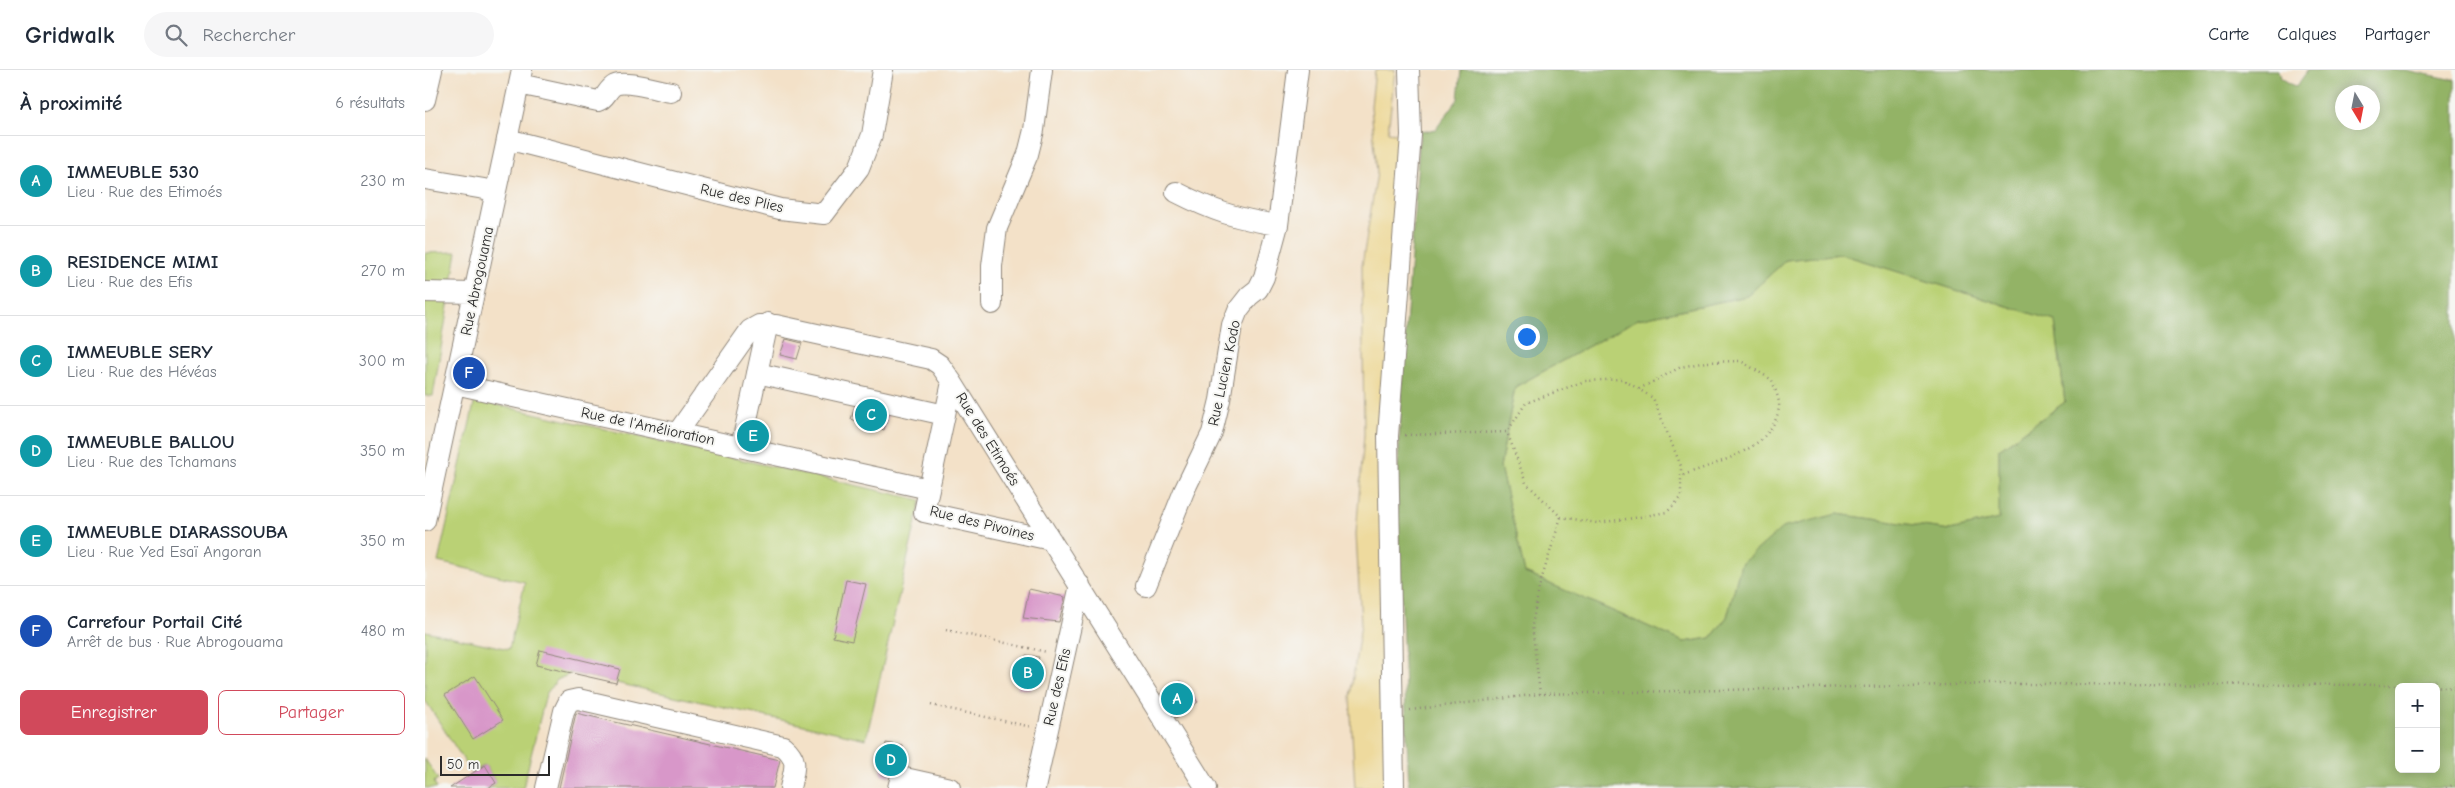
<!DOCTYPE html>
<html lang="fr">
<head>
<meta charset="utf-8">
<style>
  :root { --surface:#fff; --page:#f6f6f7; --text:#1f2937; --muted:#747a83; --line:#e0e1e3; --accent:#d1495b }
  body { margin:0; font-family:"Comic Neue",sans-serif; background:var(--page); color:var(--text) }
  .controls { position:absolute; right:15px; bottom:15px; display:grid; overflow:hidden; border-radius:8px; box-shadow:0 2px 12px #0003 }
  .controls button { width:45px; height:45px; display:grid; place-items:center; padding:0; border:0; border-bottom:1px solid var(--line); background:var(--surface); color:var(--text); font:25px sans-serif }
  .compass { position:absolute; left:1910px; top:15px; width:45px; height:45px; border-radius:50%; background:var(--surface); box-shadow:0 2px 12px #0003; rotate:170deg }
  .scale { position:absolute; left:15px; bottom:12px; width:110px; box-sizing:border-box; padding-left:5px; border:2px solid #2b2b2b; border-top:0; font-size:14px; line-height:18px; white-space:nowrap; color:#2b2b2b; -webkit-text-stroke:4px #f6f6f2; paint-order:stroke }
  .you { position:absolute; left:1101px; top:266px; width:18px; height:18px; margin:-12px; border:4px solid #fff; border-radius:50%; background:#1a73e8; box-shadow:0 0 0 8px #1a73e833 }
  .badge { display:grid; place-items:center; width:32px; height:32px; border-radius:50%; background:var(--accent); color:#fff; font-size:16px; font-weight:700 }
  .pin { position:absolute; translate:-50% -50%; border:2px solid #fff; box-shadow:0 1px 5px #0006 }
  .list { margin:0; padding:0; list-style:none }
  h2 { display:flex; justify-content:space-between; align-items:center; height:65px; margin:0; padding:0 20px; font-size:21px }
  h2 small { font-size:16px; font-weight:400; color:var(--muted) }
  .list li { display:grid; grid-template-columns:32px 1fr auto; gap:15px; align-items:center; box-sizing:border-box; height:90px; padding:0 20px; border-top:1px solid var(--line) }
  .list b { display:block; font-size:19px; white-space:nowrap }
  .list p { margin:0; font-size:16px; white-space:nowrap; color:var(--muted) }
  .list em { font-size:16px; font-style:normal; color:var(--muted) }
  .actions { display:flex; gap:10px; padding:15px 20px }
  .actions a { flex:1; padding:11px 0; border:1px solid var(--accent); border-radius:8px; text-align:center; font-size:18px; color:var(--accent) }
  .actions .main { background:var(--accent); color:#fff }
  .icon { flex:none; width:28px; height:28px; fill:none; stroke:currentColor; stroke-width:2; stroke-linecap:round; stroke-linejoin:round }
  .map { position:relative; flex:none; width:2030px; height:718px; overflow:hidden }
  header { display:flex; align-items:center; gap:30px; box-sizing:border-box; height:70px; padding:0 25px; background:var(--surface); border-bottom:1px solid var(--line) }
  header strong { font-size:24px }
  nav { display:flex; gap:28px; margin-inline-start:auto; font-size:18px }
  .search { width:350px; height:45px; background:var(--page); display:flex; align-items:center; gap:12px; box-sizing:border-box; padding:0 18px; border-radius:28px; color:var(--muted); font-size:19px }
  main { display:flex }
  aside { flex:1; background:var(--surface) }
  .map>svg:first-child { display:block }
  .green { fill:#bad175; stroke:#727e50 }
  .forest { fill:#93b366; stroke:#5f6f48; fill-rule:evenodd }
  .sand { fill:#eeda9e; stroke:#8c8264 }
  .building { fill:#d897c9 }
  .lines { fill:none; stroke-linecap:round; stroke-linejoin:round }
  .minor-casing { stroke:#8f867a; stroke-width:22 }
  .path { stroke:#8f867a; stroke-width:2.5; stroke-dasharray:1 4; stroke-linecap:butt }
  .minor { stroke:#fff; stroke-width:20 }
  .labels { text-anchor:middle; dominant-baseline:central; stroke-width:4; stroke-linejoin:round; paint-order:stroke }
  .street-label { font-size:15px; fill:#2b2b2b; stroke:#f6f6f2 }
</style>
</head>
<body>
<header>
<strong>Gridwalk</strong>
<div class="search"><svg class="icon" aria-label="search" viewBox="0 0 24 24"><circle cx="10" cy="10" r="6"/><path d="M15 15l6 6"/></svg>Rechercher</div>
<nav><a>Carte</a><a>Calques</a><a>Partager</a></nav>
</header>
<main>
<aside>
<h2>À proximité<small>6 résultats</small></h2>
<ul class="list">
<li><span class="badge" style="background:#0f9aa8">A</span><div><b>IMMEUBLE 530</b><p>Lieu · Rue des Etimoés</p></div><em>230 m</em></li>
<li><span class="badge" style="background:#0f9aa8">B</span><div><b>RESIDENCE MIMI</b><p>Lieu · Rue des Efis</p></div><em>270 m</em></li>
<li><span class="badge" style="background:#0f9aa8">C</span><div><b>IMMEUBLE SERY</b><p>Lieu · Rue des Hévéas</p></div><em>300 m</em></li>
<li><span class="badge" style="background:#0f9aa8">D</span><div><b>IMMEUBLE BALLOU</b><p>Lieu · Rue des Tchamans</p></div><em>350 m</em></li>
<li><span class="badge" style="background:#0f9aa8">E</span><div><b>IMMEUBLE DIARASSOUBA</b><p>Lieu · Rue Yed Esaï Angoran</p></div><em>350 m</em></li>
<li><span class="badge" style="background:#1a4fb4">F</span><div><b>Carrefour Portail Cité</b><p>Arrêt de bus · Rue Abrogouama</p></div><em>480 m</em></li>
</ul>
<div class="actions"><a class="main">Enregistrer</a><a>Partager</a></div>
</aside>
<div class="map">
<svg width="2030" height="718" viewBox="0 0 2030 718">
  <rect width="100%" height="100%" fill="#f6f6f2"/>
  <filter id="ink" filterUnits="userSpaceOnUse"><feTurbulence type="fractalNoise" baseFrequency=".02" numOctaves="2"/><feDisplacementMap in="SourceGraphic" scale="10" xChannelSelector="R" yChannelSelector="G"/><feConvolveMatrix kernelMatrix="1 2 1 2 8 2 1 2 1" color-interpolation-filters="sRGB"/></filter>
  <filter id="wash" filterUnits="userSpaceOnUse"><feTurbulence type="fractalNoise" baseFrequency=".0096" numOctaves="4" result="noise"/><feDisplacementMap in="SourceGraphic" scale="20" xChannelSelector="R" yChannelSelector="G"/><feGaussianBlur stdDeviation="1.12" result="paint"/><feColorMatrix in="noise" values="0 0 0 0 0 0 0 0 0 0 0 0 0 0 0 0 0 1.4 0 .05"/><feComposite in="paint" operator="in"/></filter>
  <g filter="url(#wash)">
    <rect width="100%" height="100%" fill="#f3e1c8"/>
    <!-- green -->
    <path class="green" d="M32,182l-24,144h-8v-143z
      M1416,184l214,67 10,81 -66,47 1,70 -50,11 -113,-16 -96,50 -14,53 -16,21 -27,4 -159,-69 -25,-106 15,-80 123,-68 109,-23 39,-36z
      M50,330l446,100 -55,239 -294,-66 -15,7 -11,14 -23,94h-35l8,-5 -11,-18 -13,8 -47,-73v-69l84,18 16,-67 -87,-20z
      M0,689l13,20 -4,3 3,6h-12z"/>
    <!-- forest -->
    <path class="forest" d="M1036,0h818l2,8 15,9 12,-17h97l50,10v708h-1046l-12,-295 5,-112 18,-249 16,-3 22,-30zM1918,22h30v30h-30zM1416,184l214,67 10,81 -66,47v70l-49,11 -113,-16 -55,14 -41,36 -14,53 -16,21 -27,4 -159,-69 -25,-106 15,-80 123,-68 109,-23 39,-36zM1974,617h37v82h-37z"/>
    <!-- sand -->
    <path class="sand" d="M950,0h20l-7,62 14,2 -16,654h-31l-5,-91 11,-73 -5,-90 8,-99 -2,-170 15,-92 -6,-67z"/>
    <g id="blocks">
      <!-- building -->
      <path class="building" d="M361,269l16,4 -5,16 -17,-4z
        M430,337l33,8 -4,15 -33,-11z
        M421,510l20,4 -14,57 -19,-4z
        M604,519l36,8 -6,25 -36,-4z
        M115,580l80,19 -4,14 -80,-18z
        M601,585l13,2 -9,33 -12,-2z
        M50,606l28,44 -30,19 -28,-44z
        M756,611l17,21 -22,16 -15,-24z
        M151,643l204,47 -7,28h-214z
        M461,673l17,3 -5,22 -9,8 -8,-2z
        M60,695l11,18 -8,5h-38z"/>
    </g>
  </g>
  <g filter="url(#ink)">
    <use href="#blocks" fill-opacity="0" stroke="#8f867a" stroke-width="1"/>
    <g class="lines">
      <defs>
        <path id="minor" d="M94,14l79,17c8,-2 9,-12 17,-16 11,-5 43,5 56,7
          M0,30l7,-30
          M82,69l273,70 44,5 35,-46 13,-33 11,-65
          M0,109l71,12
          M751,122c37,19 61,27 102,33
          M0,222l49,1
          M567,234v-38l5,-38 31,-74 6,-24 8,-60
          M332,303l188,42
          M527,312l-28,130 127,28
          M30,314l474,105
          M253,362l72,-102 9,-5h17l155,34 9,6 12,17 254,406
          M316,377l27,-124
          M0,451l97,-451
          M721,516l38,-95 28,-58 8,-33 12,-75 6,-15 11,-14 9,-7 6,-12 14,-52 20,-155
          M121,718l18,-77 5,-10 9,-2 205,47c17,14 11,23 7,42
          M473,718l2,-8 5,-2 45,10
          M610,718l45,-203
          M969,718l-6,-352 23,-301 -2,-65"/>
      </defs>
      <!-- minor casing -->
      <use href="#minor" class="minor-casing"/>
      <!-- path -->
      <path class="path" d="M1214,319l42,-22 25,-5 35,-1 31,19c2,7 8,19 7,27 -6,44 -63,55 -98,69
        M980,365l102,-3 19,-29 59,-22 37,-2 31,19 28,68v32l-14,14 -33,6 -37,5 -36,-6 -35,-34 -19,-51
        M521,560l101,22
        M1115,624l-8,-69 8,-41 21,-67
        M506,635l101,22
        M985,640l130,-16 453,-10 432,1 30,3
        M2021,718l9,-4"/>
      <!-- minor -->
      <use href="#minor" class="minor"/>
    </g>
  </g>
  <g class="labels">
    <!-- street labels -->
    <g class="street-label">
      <text transform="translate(317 128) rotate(13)">Rue des Plies</text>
      <text transform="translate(52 211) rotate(-78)">Rue Abrogouama</text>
      <text transform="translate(799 303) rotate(-78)">Rue Lucien Kodo</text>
      <text transform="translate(223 356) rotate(12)">Rue de l'Amélioration</text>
      <text transform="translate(563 369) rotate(58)">Rue des Etimoés</text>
      <text transform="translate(557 453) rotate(14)">Rue des Pivoines</text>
      <text transform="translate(632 617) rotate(-77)">Rue des Efis</text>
    </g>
  </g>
</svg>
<div class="controls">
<button>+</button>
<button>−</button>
</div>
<svg class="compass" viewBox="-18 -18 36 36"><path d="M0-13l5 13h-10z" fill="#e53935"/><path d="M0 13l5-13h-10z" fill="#747a83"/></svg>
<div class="scale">50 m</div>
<div class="you"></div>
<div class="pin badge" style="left:752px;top:629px;background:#0f9aa8">A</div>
<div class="pin badge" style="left:603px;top:603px;background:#0f9aa8">B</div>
<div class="pin badge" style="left:446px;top:345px;background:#0f9aa8">C</div>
<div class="pin badge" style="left:466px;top:690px;background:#0f9aa8">D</div>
<div class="pin badge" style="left:328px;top:366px;background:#0f9aa8">E</div>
<div class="pin badge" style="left:44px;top:303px;background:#1a4fb4">F</div>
</div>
</main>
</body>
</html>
